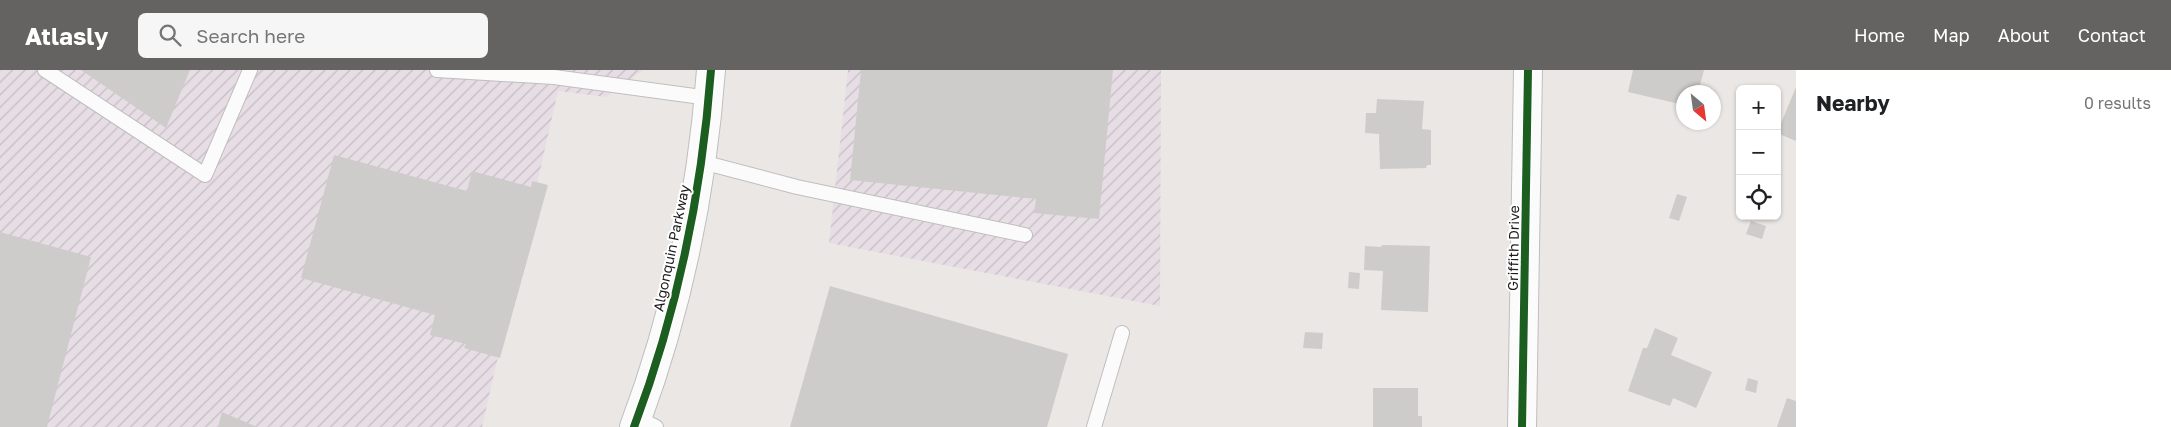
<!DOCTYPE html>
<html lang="en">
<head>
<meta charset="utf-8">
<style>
  :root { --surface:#fff; --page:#f6f6f6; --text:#202124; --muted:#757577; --line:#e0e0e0; --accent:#646362 }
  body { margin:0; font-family:"Golos Text",sans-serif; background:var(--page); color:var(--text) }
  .controls { position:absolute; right:15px; top:15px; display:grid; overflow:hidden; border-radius:8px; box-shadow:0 1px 4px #0004 }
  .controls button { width:45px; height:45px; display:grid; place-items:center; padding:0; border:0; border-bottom:1px solid var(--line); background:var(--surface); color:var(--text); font:25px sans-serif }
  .compass { position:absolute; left:1676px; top:15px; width:45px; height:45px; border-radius:50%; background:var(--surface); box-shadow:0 1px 4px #0004; rotate:151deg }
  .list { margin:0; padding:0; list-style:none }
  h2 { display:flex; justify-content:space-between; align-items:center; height:65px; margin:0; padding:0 20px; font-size:21px }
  h2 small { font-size:16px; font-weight:400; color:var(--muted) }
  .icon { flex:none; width:28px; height:28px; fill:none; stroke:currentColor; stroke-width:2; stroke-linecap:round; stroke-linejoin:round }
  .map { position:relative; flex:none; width:1796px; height:357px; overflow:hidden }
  header { display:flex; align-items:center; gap:30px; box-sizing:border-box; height:70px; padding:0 25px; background:var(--accent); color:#fff }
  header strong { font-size:24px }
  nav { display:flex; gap:28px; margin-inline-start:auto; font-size:18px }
  .search { width:350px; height:45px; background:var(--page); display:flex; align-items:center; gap:12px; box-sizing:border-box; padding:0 18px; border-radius:8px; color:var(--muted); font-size:19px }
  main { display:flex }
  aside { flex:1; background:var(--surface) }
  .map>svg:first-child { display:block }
  .industrial { fill:url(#industrial-furrows) }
  .building { fill:#ceccca }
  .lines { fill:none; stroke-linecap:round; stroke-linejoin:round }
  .service-casing { stroke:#c0bebd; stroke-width:16 }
  .minor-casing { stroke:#c0bebd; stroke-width:30 }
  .tertiary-casing { stroke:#c0bebd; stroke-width:30 }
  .service { stroke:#fcfbfb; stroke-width:14 }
  .minor { stroke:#fcfbfb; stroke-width:28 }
  .tertiary { stroke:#fcfbfb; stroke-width:28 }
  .cycleway-casing { stroke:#fff; stroke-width:11 }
  .cycleway { stroke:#1b5e20; stroke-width:8 }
  .labels { text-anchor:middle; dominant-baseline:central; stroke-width:4; stroke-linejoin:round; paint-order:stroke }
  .street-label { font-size:14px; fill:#1c1c1c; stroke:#fff }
</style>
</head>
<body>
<header>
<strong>Atlasly</strong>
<div class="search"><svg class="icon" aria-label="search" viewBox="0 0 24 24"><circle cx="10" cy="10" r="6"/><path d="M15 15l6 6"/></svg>Search here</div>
<nav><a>Home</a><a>Map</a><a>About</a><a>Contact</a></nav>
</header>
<main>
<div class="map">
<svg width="1796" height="357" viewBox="0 0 1796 357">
  <defs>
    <pattern id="industrial-furrows" width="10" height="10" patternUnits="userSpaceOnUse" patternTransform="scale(1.25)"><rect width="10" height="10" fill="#e7dde5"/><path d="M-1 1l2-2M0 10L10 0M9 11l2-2" fill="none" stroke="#c6bdc4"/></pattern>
  </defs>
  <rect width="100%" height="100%" fill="#eae7e5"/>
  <!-- industrial -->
  <path class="industrial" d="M0,0h643l-37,27 -48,-6 -76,336h-482z
    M848,0h313l-1,236 -331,-63z"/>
  <!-- building -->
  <path class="building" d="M81,0h109l-24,58z
    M861,0h252l-14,149 -65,-6 2,-14 -186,-19z
    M1633,0h71l-6,22h-14v13l-56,-13z
    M1796,17v54l-19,-8z
    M1377,29l47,2 -2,28 9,1v35h-4l-1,3 -46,1 -1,-35 -14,-1 1,-20h10z
    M334,85l133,36 5,-20 59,16 1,-6 16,4 -48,173 -36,-10 2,-4 -36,-9 5,-20 -134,-37z
    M1677,124l10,3 -8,24 -10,-3z
    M1751,151l15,5 -4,13 -16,-5z
    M0,162l91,25 -44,170h-47z
    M1382,175l48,1 -2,66 -47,-2 2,-39 -19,-1 1,-24 16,1z
    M1349,202l11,1 -1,16 -11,-1z
    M830,216l238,68 -21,73h-257z
    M1655,258l23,10 -7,17 41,17 -16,36 -23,-10 -3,8 -42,-15 15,-43h4z
    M1305,262l18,1 -1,16 -19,-1z
    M1748,308l10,3 -2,12 -11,-3z
    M1373,318h45v28h4v11h-49z
    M1787,328l9,3v26h-19z
    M222,342l35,15h-39z"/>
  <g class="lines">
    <defs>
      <path id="service" d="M45,0l160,105 45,-105
        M437,0l117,7 155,21
        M702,92l95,25 228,48
        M638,348l18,9
        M1094,357l28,-94"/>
      <path id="minor" d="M1522,357l6,-357"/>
      <path id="tertiary" d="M634,357c43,-114 68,-235 77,-357"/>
    </defs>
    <!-- service casing -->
    <use href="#service" class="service-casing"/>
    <!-- minor casing -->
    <use href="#minor" class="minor-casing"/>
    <!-- tertiary casing -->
    <use href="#tertiary" class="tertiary-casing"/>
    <!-- service -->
    <use href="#service" class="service"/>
    <!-- minor -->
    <use href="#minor" class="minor"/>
    <!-- tertiary -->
    <use href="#tertiary" class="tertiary"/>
    <defs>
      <path id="cycleway" d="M634,357c43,-114 68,-235 77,-357
        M1522,357l6,-357"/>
    </defs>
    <!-- cycleway casing -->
    <use href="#cycleway" class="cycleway-casing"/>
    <!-- cycleway -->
    <use href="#cycleway" class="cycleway"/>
  </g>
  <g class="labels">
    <!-- street labels -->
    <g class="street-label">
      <text transform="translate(671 178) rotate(-78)">Algonquin Parkway</text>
      <text transform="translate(1513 178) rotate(-89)">Griffith Drive</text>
    </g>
  </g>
</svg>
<div class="controls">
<button>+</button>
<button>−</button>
<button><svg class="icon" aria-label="locate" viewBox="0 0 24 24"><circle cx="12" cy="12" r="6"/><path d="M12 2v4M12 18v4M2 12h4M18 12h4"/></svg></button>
</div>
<svg class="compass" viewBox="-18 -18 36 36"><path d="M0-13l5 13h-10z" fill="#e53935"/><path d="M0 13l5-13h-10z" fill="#757577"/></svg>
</div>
<aside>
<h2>Nearby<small>0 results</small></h2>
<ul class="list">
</ul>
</aside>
</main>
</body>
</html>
